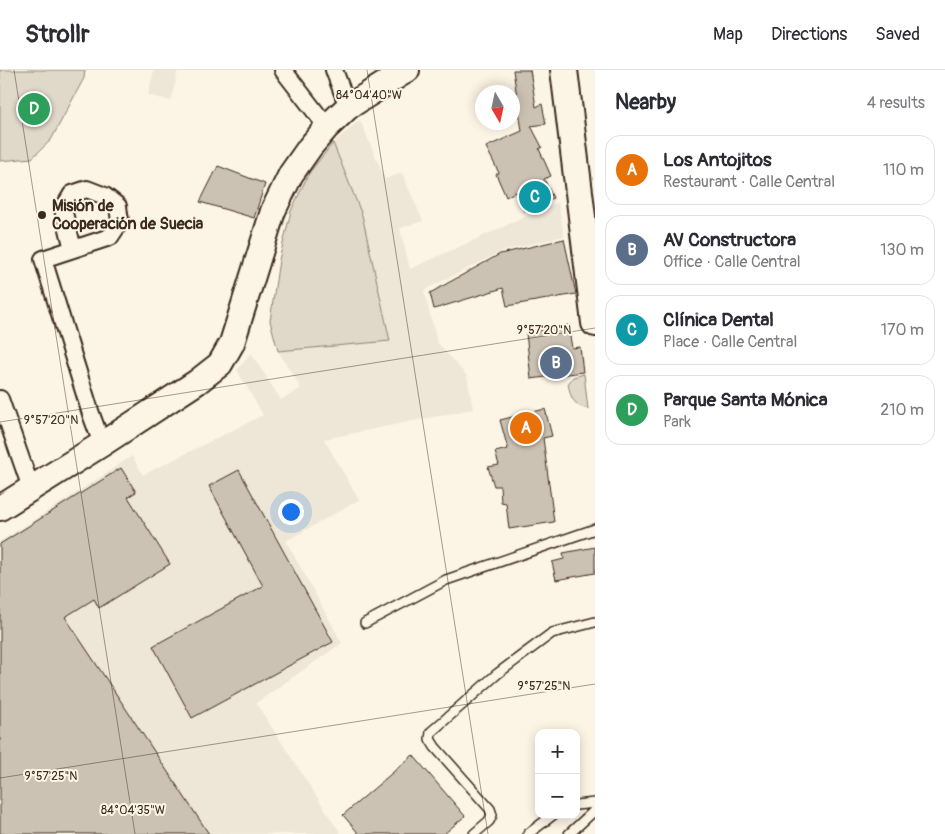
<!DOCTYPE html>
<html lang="en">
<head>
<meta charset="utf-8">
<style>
  :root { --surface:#fff; --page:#f2f2f3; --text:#2b2b33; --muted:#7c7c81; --line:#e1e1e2; --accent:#3b2a1e }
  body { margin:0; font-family:Pangolin,sans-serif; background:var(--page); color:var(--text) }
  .controls { position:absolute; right:15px; bottom:15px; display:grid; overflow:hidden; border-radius:10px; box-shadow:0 2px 12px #0003 }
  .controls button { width:45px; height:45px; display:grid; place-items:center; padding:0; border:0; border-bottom:1px solid var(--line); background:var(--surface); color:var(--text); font:25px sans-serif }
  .compass { position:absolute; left:475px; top:15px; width:45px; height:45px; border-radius:50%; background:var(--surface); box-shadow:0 2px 12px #0003; rotate:171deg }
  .you { position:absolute; left:290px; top:441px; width:18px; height:18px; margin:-12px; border:4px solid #fff; border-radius:50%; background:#1a73e8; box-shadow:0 0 0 8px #1a73e833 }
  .badge { display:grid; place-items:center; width:32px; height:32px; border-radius:50%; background:var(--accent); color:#fff; font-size:16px; font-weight:700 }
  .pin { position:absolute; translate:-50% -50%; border:2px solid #fff; box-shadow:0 1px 5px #0006 }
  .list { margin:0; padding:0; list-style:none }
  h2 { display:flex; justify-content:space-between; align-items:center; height:65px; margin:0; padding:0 20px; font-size:21px }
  h2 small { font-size:16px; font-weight:400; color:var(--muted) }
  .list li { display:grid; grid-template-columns:32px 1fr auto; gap:15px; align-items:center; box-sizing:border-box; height:70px; margin:0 10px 10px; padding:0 10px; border:1px solid var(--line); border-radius:15px }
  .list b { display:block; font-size:19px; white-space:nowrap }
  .list p { margin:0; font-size:16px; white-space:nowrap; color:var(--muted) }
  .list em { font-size:16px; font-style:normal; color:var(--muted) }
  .map { position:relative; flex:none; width:595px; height:764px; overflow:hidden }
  header { display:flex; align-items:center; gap:30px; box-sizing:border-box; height:70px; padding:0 25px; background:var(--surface); border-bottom:1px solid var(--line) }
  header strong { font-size:24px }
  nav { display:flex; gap:28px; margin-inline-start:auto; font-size:18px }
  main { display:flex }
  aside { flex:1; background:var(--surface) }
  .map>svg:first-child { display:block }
  .built { fill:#eee6d6 }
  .green { fill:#e0d8c8; stroke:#8e8173 }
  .building { fill:#ccc2b3; stroke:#3b2a1e }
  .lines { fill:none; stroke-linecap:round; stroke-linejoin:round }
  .service-casing { stroke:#3b2a1e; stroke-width:12 }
  .minor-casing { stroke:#3b2a1e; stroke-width:20 }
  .secondary-casing { stroke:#3b2a1e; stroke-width:28 }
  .primary-casing { stroke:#3b2a1e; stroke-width:30 }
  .service { stroke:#fcf5e5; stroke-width:9 }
  .minor { stroke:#fcf5e5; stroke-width:16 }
  .secondary { stroke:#fcf5e5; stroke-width:24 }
  .primary { stroke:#fcf5e5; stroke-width:26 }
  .ticks { fill:none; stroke:#3b2a1e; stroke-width:1; stroke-opacity:0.45 }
  .poi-dot { fill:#3b2a1e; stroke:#fcf5e5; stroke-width:2 }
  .labels { text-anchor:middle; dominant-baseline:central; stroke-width:4; stroke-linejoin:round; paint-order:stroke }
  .poi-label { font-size:16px; font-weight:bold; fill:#3b2a1e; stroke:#fcf5e5; text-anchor:start }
  .ticks-label { font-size:12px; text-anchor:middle; fill:#3b2a1e; stroke:#fcf5e5; stroke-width:4; stroke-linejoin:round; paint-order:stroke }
</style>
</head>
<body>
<header>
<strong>Strollr</strong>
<nav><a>Map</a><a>Directions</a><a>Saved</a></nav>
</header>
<main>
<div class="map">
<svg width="595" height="764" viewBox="0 0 595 764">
  <rect width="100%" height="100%" fill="#fcf5e5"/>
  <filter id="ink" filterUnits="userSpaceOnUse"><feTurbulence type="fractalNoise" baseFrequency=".02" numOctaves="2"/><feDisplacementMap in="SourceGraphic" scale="10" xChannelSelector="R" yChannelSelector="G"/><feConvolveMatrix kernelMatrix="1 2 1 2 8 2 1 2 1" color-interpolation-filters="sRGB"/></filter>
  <g filter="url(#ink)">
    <!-- built -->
    <path class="built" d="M154,0h24l-7,31 -23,-6z
      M360,50l25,59 17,-6 21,48 -23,7 10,41 148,-67 6,34 -61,15 -79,39 13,52 30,34 6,33 -149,30 35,61 -73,41 56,102 -86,60 85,131h-341v-293l38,-23 94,-62 11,19 120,-60 -26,-45 14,-17 30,47 20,-12 -23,-37 112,-10 -28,-126 -29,-72z"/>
    <!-- green -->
    <path class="green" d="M0,0h85l-1,8 -33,62 -19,18 -32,3z
      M333,73l29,72 28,126 -112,10 -8,-30 9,-61 12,-49 18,-38z
      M584,304l4,35c-15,-4 -17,-11 -20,-25l5,-7z"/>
    <!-- building -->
    <path class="building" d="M513,0h17l6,37 6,-3 4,20 -15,2 11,21 -3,2 12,27 -7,3 9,19 -29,13 -9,-19 -9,5 -10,-23 3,-1 -13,-26 36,-16z
      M218,96l47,18 -11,34 -54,-16z
      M564,169l12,55 -69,12 -4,-18 -69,21 -4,-16 70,-39z
      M568,255l4,23 8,-1 3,25 -52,7 -5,-46z
      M545,339l7,27 -9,2 11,84 -45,7 -3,-26 -5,-1 -1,-16h-6l-6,-19 11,-2 -4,-13 13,-3 -8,-29z
      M121,398l15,24 -8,5 42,67 -71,44 -5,-9 -29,18 144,217h-209v-290z
      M239,400l94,172 -141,76 -39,-72 110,-60 -54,-100z
      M595,477v26l-39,7 -4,-18 12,-3 -1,-6z
      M413,685l52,61 -21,18h-85l-16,-19z"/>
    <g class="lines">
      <defs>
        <path id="service" d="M365,553l81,-43 149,-51
          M576,735l19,-2
          M474,764l15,-13 3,-6 -2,-6 -55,-62 -5,-8 1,-7 66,-58 55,-41 43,-11
          M528,764l25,-19
          M569,764l26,-24"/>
        <path id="minor" d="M283,0l44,57
          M334,0l14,37
          M73,179l-10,-40 9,-15 15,-5 18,7 13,10 2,16 -10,15 -67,22 48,155 11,30
          M0,329l31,89"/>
        <path id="secondary" d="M0,438l102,-64 95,-62 23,-18 12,-21 41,-132 18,-37 19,-27 17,-20 21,-20 59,-37"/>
        <path id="primary" d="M564,0l31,253"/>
      </defs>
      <!-- service casing -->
      <use href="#service" class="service-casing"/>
      <!-- minor casing -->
      <use href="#minor" class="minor-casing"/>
      <!-- secondary casing -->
      <use href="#secondary" class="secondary-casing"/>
      <!-- primary casing -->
      <use href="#primary" class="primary-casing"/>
      <!-- service -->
      <use href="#service" class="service"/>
      <!-- minor -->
      <use href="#minor" class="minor"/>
      <!-- secondary -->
      <use href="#secondary" class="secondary"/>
      <!-- primary -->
      <use href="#primary" class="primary"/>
    </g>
  </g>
  <!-- ticks -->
  <path class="ticks" d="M14,0l121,764M367,0l121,764M0,352l595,-94M0,708l595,-94"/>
  <!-- markers -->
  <circle class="poi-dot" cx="42" cy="145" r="5"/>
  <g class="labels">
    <!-- poi labels -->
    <g class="poi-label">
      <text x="52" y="136">Misión de<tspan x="52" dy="18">Cooperación de Suecia</tspan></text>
    </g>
  </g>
  <g class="ticks-label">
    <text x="369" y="29">84°04'40"W</text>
    <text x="544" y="264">9°57'20"N</text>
    <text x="51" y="354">9°57'20"N</text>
    <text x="544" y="620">9°57'25"N</text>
    <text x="51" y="710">9°57'25"N</text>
    <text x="133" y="744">84°04'35"W</text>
  </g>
</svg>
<div class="controls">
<button>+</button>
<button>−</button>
</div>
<svg class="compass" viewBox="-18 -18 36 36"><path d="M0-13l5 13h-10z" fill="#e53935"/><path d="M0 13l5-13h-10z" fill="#7c7c81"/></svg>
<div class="you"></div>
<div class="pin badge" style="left:526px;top:358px;background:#e8710a">A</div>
<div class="pin badge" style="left:556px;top:293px;background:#5c6f8a">B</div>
<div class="pin badge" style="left:535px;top:127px;background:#0f9aa8">C</div>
<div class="pin badge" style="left:34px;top:39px;background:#2e9e5b">D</div>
</div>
<aside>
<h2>Nearby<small>4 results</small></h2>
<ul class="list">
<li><span class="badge" style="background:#e8710a">A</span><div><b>Los Antojitos</b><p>Restaurant · Calle Central</p></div><em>110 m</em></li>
<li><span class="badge" style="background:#5c6f8a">B</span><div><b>AV Constructora</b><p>Office · Calle Central</p></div><em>130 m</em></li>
<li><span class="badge" style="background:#0f9aa8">C</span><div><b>Clínica Dental</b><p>Place · Calle Central</p></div><em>170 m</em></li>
<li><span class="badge" style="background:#2e9e5b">D</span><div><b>Parque Santa Mónica</b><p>Park</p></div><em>210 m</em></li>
</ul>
</aside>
</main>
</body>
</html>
